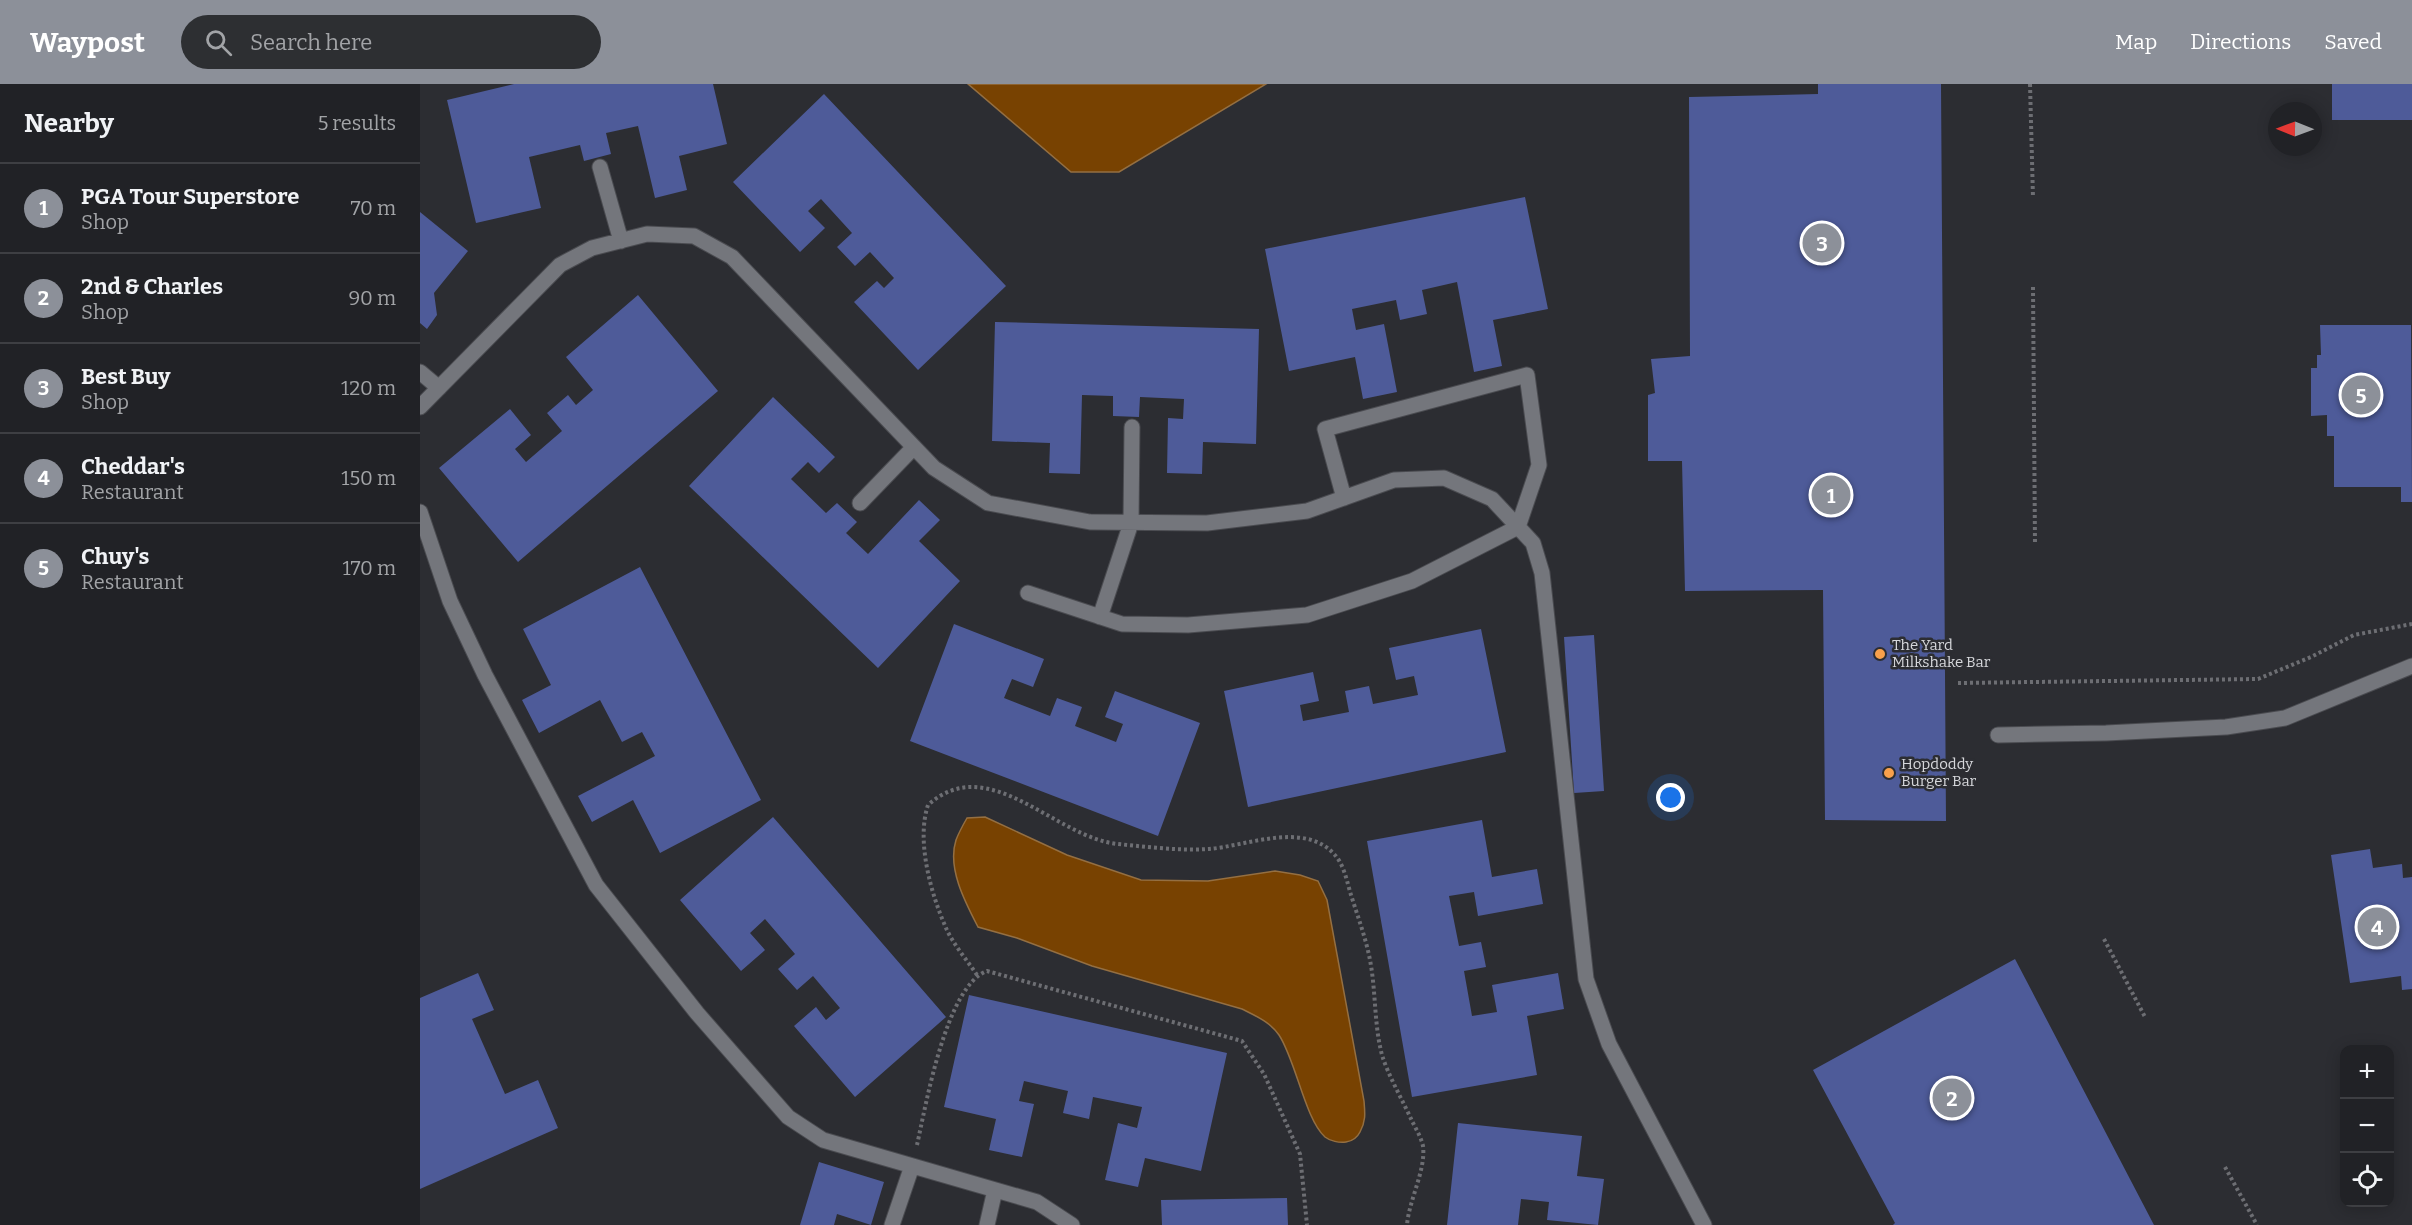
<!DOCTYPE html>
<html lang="en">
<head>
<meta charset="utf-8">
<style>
  :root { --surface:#212226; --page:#2d2f32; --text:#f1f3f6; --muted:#a2a4a7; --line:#3e3f43; --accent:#8c9099 }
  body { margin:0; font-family:Bitter,serif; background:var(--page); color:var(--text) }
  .controls { position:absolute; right:18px; bottom:18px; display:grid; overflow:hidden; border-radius:12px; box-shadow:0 3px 15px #0003 }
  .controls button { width:54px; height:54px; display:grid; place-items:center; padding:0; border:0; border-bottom:2px solid var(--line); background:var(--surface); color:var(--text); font:30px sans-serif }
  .compass { position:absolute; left:1848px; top:18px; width:54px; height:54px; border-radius:50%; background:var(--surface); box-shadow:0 3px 15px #0003; rotate:271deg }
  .you { position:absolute; left:1251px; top:714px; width:21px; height:21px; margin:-15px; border:4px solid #fff; border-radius:50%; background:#1a73e8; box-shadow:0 0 0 9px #1a73e833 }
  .badge { display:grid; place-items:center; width:39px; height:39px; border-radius:50%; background:var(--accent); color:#fff; font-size:20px; font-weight:700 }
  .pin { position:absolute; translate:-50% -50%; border:3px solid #fff; box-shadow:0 2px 6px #0006 }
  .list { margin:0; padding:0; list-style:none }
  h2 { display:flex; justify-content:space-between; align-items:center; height:78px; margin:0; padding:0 24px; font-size:26px }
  h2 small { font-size:20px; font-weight:400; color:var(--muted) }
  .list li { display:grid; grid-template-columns:39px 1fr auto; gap:18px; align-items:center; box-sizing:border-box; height:90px; padding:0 24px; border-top:2px solid var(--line) }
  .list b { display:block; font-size:22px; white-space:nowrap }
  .list p { margin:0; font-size:20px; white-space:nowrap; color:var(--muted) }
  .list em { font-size:20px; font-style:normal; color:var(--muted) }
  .icon { flex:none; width:33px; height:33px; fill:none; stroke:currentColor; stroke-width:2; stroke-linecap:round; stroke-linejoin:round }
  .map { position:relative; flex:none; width:1992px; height:1141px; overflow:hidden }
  header { display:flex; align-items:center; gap:36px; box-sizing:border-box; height:84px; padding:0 30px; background:var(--accent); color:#fff }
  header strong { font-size:28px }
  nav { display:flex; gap:33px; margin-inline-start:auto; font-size:21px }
  .search { width:420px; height:54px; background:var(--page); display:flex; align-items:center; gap:15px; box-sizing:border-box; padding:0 21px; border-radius:33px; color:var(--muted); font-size:22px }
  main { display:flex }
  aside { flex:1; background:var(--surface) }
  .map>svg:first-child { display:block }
  .water { fill:#784201; stroke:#946f42; stroke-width:1.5 }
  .building { fill:#4e5b99 }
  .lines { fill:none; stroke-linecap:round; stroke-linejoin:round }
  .minor-casing { stroke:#4a4b50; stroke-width:17 }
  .path { stroke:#6d6e73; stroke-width:4; stroke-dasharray:3 3; stroke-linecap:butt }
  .minor { stroke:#74767c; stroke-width:15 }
  .poi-dot { fill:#f8a04b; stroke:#2c2d32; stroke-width:2 }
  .labels { text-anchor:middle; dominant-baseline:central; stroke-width:5; stroke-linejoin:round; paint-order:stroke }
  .poi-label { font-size:15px; fill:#d6d7db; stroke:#2c2d32; text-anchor:start }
</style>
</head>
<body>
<header>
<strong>Waypost</strong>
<div class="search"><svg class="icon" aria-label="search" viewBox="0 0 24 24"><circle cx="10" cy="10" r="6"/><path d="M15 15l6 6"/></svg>Search here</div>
<nav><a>Map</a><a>Directions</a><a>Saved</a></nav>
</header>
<main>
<aside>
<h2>Nearby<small>5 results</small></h2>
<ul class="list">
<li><span class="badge">1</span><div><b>PGA Tour Superstore</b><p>Shop</p></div><em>70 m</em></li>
<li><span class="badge">2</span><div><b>2nd &amp; Charles</b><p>Shop</p></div><em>90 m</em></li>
<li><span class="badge">3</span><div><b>Best Buy</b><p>Shop</p></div><em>120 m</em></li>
<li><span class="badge">4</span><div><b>Cheddar's</b><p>Restaurant</p></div><em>150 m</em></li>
<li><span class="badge">5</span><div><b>Chuy's</b><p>Restaurant</p></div><em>170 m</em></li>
</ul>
</aside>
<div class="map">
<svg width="1992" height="1141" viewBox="0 0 1992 1141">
  <rect width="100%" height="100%" fill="#2c2d32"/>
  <!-- water -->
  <path class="water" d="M548,0h298l-147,88h-48z
    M565,733l82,38 74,25 67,1 67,-10 25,4 18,6 9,19 37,201c1,12 2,20 -4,31 -3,6 -7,9 -14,10 -7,1 -16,-1 -21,-5 -20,-18 -29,-76 -46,-102 -9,-13 -23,-19 -37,-26l-150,-43 -75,-28 -39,-11c-13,-25 -31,-59 -22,-87 3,-8 7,-15 11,-22z"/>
  <!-- building -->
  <path class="building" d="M94,0h199l14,60 -48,12 8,34 -32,8 -17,-72 -32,7 5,21 -27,7 -4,-16 -51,12 12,51 -65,15 -29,-123z
    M1398,0h123l5,737 -121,-1 -2,-230 -138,1 -3,-130h-34v-66l7,-2 -4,-34 39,-3 -1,-259 129,-3z
    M1912,0h80v36h-80z
    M404,10l182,192 -88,84 -64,-68 23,-21 7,7 10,-10 -24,-26 -15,14 -18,-19 15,-14 -31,-34 -13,12 17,17 -25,24 -67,-70z
    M1105,113l23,112 -55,11 9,46 -28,6 -17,-90 -35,8 5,24 -27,6 -4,-20 -44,9 4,21 28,-6 13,68 -34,7 -8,-42 -66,14 -24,-122z
    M0,128l48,39 -34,42 3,22 -10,14 -7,-6z
    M218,211l80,96 -200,171 -79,-94 71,-59 21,26 -16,14 11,13 36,-31 -15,-18 21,-18 8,10 17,-15 -27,-33z
    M575,238l264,7 -3,115 -53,-2 -1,32 -35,-1 1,-55 15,1 1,-20 -44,-2 -1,20 -26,-1v-20l-31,-1 -2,79 -31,-1 1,-30 -58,-2z
    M1900,241h91l1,177h-11v-15h-67v-51h-7v-21l-16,1v-48h6v-13h4z
    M353,313l62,60 -16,16 -11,-11 -17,17 35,34 11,-10 20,19 -11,11 22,21 51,-54 21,20 -21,21 41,40 -82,87 -189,-182z
    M220,483l121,233 -101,53 -27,-53 -41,22 -14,-26 77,-40 -13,-24 -20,10 -22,-42 -61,33 -17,-33 29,-15 -28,-56z
    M534,540l90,35 -11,28 -21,-8 -8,19 46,18 7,-18 25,9 -7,19 41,16 7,-18 -18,-7 10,-26 85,32 -42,113 -248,-95z
    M1061,545l25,123 -258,55 -24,-116 89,-19 6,29 -19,4 3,16 46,-9 -4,-21 24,-5 4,18 45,-9 -4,-19 -18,4 -7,-32z
    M1174,551l10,156 -30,2 -10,-156z
    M353,733l173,200 -91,80 -61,-71 22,-19 10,13 14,-12 -27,-32 -16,14 -19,-21 17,-15 -30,-35 -15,14 15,17 -24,21 -61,-71z
    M1062,736l10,57 45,-8 6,35 -65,12 -4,-24 -25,4 10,50 22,-4 5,25 -22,4 8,45 25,-4 -5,-27 66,-12 6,36 -37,7 10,59 -125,22 -45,-256z
    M1950,765l3,19 29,-4 1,14 9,-1v112l-10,1 -1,-14 -51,7 -19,-128z
    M1595,875l139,266h-261l2,-2 -82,-153z
    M58,889l16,37 -22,9 33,75 33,-14 20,48 -138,61v-191z
    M549,911l258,58 -26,118 -56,-13 -7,29 -33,-7 13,-57 19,5 5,-21 -49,-10 -4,22 -26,-6 5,-22 -44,-10 -5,20 15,3 -12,53 -33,-7 7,-31 -52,-12z
    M1038,1039l124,13 -5,40 27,3 -6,46 -51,-5 2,-18 -28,-3 -3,26h-71z
    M399,1078l65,20 -13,43 -34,-11 -3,11h-34z
    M867,1114l1,27h-126l-1,-25z"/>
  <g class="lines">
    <defs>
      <path id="minor" d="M180,83l21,74
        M0,288l19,16
        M0,323l140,-142 32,-17 55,-14 47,2 38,21 202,211 54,35 102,19 117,1 100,-12 87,-31 50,-2 48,21 41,44 9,30 44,406 23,65 95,181
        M440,419l54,-56
        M0,428l30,89 35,74 111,210 101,128 91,104 35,23 214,62 35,23
        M608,509l94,31 66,1 119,-10 105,-34 106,-54 21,-62 -12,-90 -202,54 19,69
        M680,533l31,-94 1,-96
        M1578,651l108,-2 120,-6 59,-9 127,-52
        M472,1141l20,-59
        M567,1141l8,-35"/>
    </defs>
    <!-- minor casing -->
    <use href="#minor" class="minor-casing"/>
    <!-- path -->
    <path class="path" d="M1610,0l3,114
      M1613,203l2,257
      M1538,599l300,-4 53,-22 43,-22 58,-11
      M1684,855l41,78
      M557,891c-10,-15 -24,-31 -31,-47 -15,-34 -30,-87 -18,-123 61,-55 127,33 190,39 30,3 61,7 91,5 37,-3 95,-28 125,5 10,10 13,28 17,41 7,22 15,44 19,65 6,31 4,65 12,95 6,20 21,46 30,66 4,8 9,16 11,25 3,24 -14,54 -16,79
      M497,1061c9,-40 29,-159 70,-174l255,70 22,33 36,80 7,71
      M1805,1083l32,58"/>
    <!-- minor -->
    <use href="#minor" class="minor"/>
  </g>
  <!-- markers -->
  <g class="poi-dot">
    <circle cx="1460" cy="570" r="6"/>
    <circle cx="1469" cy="689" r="6"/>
  </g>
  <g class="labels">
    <!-- poi labels -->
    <g class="poi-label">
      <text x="1472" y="561">The Yard<tspan x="1472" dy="17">Milkshake Bar</tspan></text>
      <text x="1481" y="680">Hopdoddy<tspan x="1481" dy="17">Burger Bar</tspan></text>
    </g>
  </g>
</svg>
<div class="controls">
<button>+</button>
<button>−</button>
<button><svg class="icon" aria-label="locate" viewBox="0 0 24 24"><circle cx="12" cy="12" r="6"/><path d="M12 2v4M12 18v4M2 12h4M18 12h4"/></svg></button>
</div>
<svg class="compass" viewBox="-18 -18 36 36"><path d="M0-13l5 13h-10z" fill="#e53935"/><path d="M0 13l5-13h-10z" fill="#a2a4a7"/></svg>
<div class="you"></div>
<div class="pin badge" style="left:1411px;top:411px">1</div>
<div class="pin badge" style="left:1532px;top:1014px">2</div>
<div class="pin badge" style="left:1402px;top:159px">3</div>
<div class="pin badge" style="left:1957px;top:843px">4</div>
<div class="pin badge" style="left:1941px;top:311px">5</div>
</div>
</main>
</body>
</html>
